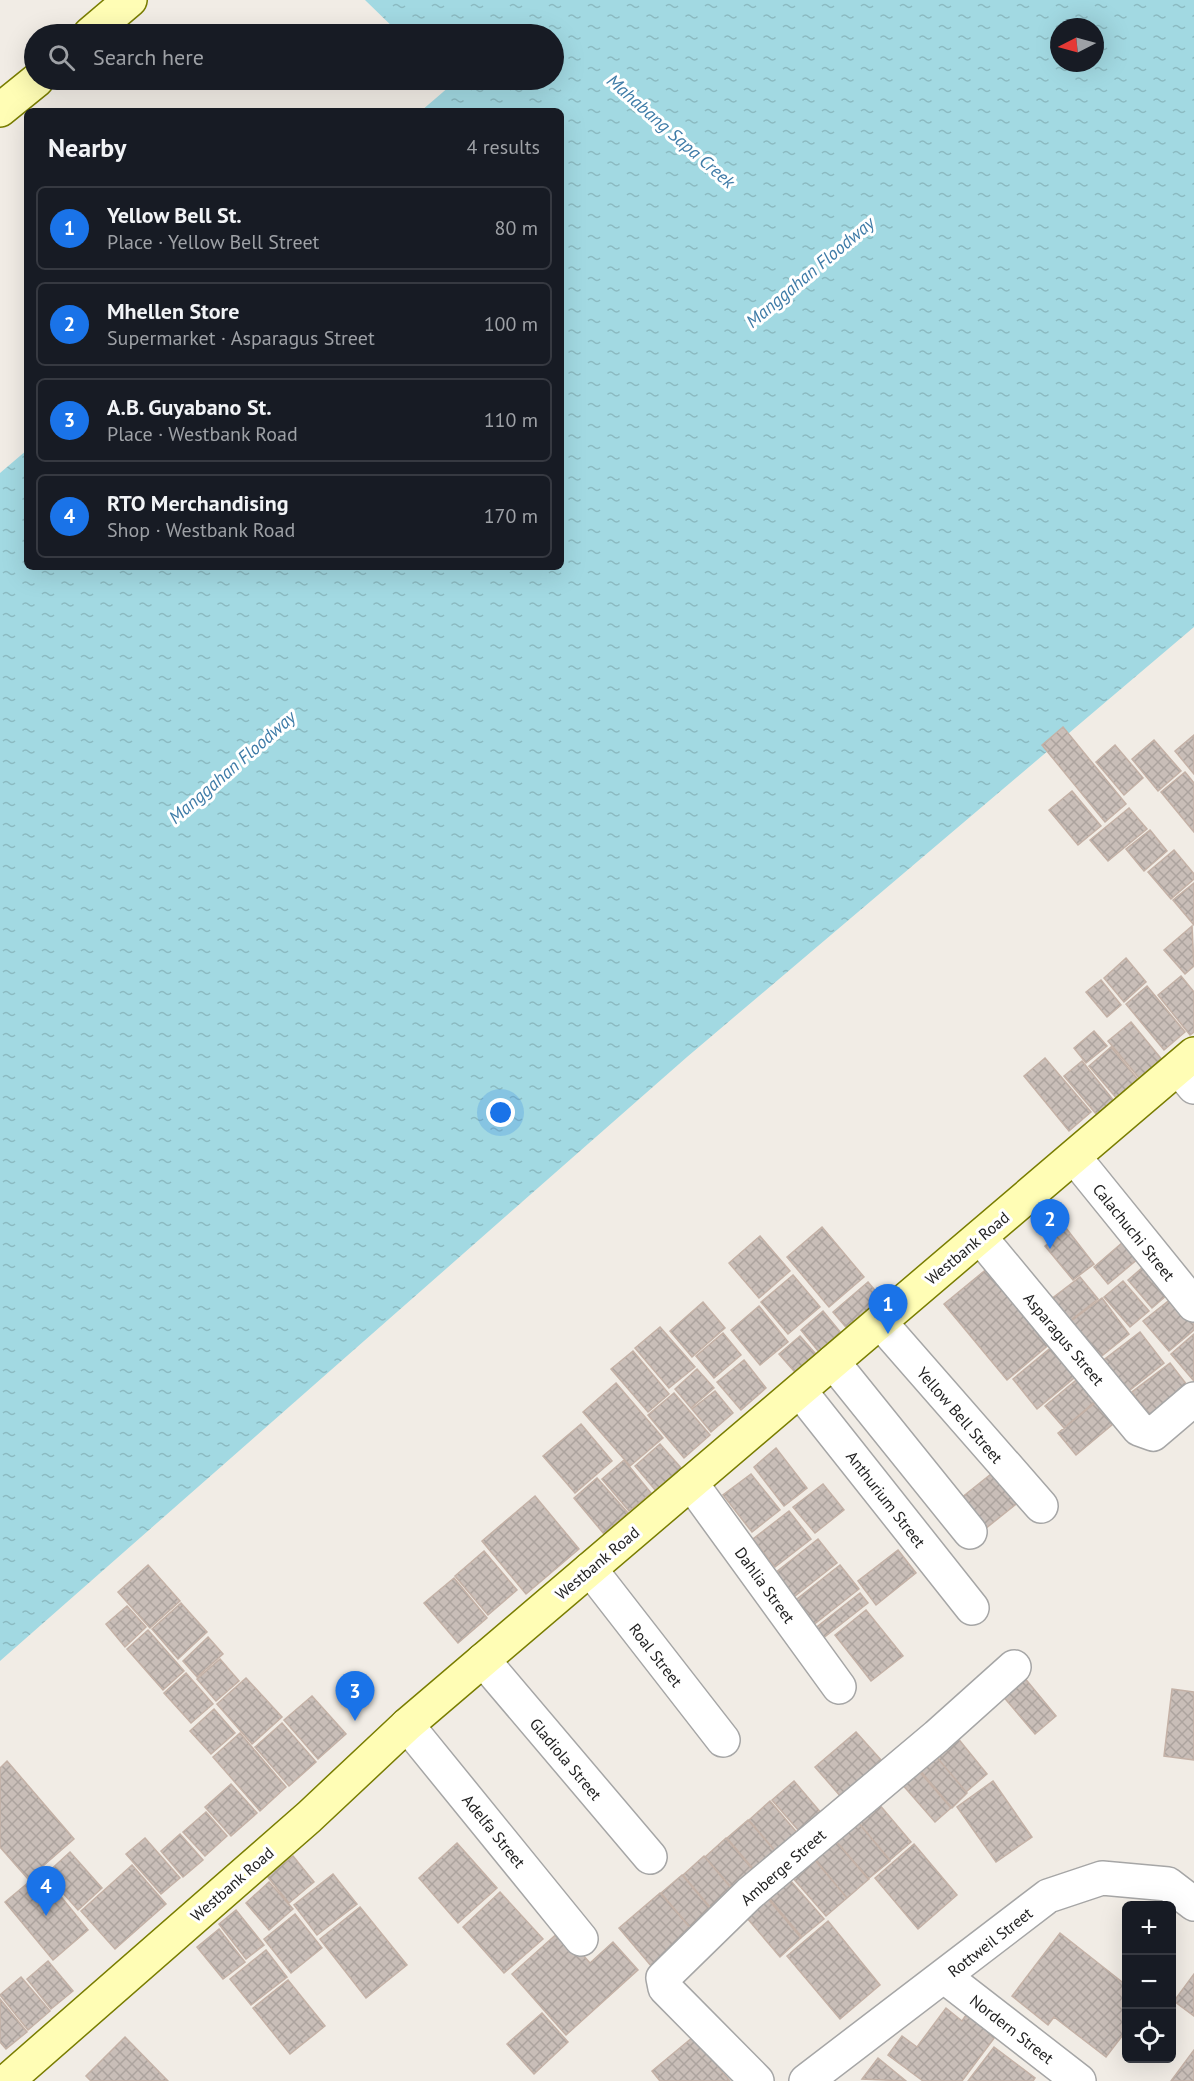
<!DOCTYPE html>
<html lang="en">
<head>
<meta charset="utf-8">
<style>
  :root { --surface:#171b24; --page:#242831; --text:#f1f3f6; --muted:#9ea1a6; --line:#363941; --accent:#1a73e8 }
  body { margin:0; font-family:"PT Sans",sans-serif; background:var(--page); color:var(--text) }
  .controls { position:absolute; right:18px; bottom:18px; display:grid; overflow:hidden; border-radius:9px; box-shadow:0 6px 24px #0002 }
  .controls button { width:54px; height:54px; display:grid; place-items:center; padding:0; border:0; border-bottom:2px solid var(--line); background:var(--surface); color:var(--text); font:30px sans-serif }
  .compass { position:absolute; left:1050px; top:18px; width:54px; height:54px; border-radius:50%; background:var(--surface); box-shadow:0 6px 24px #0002; rotate:264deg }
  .you { position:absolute; left:501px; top:1113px; width:21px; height:21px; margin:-15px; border:4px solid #fff; border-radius:50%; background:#1a73e8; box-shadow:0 0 0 9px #1a73e833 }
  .badge { display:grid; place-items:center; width:39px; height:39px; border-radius:50%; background:var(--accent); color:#fff; font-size:20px; font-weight:700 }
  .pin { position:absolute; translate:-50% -50px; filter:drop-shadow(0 2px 3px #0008) }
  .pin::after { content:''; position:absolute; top:32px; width:21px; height:18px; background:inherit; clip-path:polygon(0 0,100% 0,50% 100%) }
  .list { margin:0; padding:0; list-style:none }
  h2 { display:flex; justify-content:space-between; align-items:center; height:78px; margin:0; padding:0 24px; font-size:26px }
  h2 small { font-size:20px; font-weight:400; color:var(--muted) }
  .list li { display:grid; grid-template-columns:39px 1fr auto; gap:18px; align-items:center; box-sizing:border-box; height:84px; margin:0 12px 12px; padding:0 12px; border:2px solid var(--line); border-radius:9px }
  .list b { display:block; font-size:22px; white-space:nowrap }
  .list p { margin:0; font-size:20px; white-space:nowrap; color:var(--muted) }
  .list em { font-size:20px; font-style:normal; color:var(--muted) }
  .icon { flex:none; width:33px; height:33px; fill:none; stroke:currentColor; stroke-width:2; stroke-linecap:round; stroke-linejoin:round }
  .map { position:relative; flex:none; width:1194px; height:2081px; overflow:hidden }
  .search { position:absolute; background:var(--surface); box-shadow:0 6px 24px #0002; left:24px; top:24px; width:540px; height:66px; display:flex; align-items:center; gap:15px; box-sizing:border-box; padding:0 21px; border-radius:33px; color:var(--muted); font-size:22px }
  .panel { position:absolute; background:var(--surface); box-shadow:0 6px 24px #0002; left:24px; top:108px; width:540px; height:462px; border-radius:9px }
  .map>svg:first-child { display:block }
  .water { fill:url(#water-ripples); fill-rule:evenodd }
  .building { fill:url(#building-cross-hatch); stroke:#c4b1a6; stroke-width:1.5 }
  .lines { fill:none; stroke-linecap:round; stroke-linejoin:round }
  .street-casing { stroke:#a6a6a6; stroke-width:36 }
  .secondary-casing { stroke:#797d00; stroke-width:36 }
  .street { stroke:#fff; stroke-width:33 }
  .secondary { stroke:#fffdb5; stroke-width:33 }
  .labels { text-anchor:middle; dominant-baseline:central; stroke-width:6; stroke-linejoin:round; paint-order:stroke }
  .street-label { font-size:16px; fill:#1f1f1f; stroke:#fff }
  .water-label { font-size:18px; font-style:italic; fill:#3e7ba7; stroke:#fff }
</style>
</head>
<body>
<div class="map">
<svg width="1194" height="2081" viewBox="0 0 1194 2081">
  <defs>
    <pattern id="water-ripples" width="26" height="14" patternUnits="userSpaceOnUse" patternTransform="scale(1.5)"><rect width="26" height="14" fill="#a2d9e2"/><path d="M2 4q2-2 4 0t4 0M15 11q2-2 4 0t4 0" fill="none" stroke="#8bbac1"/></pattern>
    <pattern id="building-cross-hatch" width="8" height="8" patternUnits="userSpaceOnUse" patternTransform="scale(1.5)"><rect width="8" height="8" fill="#c9beb8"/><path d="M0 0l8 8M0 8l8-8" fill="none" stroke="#aca39e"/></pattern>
  </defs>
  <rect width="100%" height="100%" fill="#f1ece5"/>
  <!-- water -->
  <path class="water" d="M365,0h829v627l-507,430 -687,604v-1188l27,-23v117h534v-456h-140l29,-25 -6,-6h110v-46h-154zM1059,27h36v36h-36z"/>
  <!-- building -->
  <path class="building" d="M1063,727l63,77 -21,18 -63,-77z
    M1194,735v39l-19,-23z
    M1154,740l27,31 -23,20 -26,-32z
    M1115,745l28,33 -19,17 -28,-33z
    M1185,772l9,11v49l-33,-40z
    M1072,791l29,35 -23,19 -29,-35z
    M1129,808l18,21 -39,32 -18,-21z
    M1150,830l17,21 -23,20 -18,-22z
    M1174,850l20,24v5l-23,20 -23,-27z
    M1194,883v42l-21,-25z
    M1192,926l2,40 -9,8 -21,-24z
    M1126,958l20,24 -22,20 -20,-24z
    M1181,976l13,16v40l-4,3 -32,-40z
    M1101,980l20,25 -14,12 -21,-25z
    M1147,986l38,46 -21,18 -38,-46z
    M1131,1022l32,39 -23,18 -32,-38z
    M1094,1031l13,15 -21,17 -12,-15z
    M1111,1047l29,35 -22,18 -29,-34z
    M1045,1058l46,54 -22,19 -45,-55z
    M1082,1061l32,40 -17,14 -33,-39z
    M822,1227l42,50 -35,30 -42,-50z
    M1066,1228l28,36 -21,16 -28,-34z
    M760,1236l30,35 -31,27 -30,-35z
    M1130,1236l15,17 -37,31 -14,-17z
    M1150,1261l24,28 -22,19 -24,-28z
    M994,1263l63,75 -50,42 -63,-76z
    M793,1275l27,32 -32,27 -27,-32z
    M1080,1277l18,22 -31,24 -17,-23z
    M1123,1281l26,30 -19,16 -26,-30z
    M868,1282l17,20 -35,30 -17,-20z
    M1177,1294l17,21v15l-25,21 -26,-30z
    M1102,1298l27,36 -31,25 -28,-37z
    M703,1302l22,26 -33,29 -22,-26z
    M759,1306l29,36 -28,23 -29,-35z
    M823,1311l22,27 -22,19 -22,-27z
    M660,1327l35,40 -26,21 -34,-40z
    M1140,1332l24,31 -39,31 -24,-32z
    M723,1333l18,22 -27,23 -18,-22z
    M1194,1334v47l-23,-27z
    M800,1336l22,25 -21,18 -22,-25z
    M1054,1345l25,29 -42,35 -24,-30z
    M633,1351l36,43 -21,18 -37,-43z
    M744,1360l22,28 -25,22 -24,-28z
    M1170,1363l24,31 -37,31 -25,-33z
    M697,1369l17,19 -23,20 -16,-19z
    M1081,1376l18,22 -35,30 -19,-22z
    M616,1383l47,55 -33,28 -47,-54z
    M715,1391l18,22 -22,19 -19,-23z
    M674,1393l36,42 -26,23 -36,-43z
    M1100,1399l18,21 -42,35 -18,-22z
    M581,1424l31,37 -37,32 -32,-37z
    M660,1444l22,25 -26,22 -21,-25z
    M776,1448l31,40 -23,18 -30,-39z
    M624,1460l27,33 -22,18 -27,-32z
    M1001,1466l24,31 -45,36 -24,-31z
    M751,1474l29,36 -28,22 -29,-37z
    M597,1478l31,35 -24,21 -30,-36z
    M823,1484l21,26 -29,23 -22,-26z
    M535,1496l44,53 -53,45 -44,-53z
    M789,1511l22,28 -36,28 -22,-28z
    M818,1539l19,24 -47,37 -19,-24z
    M898,1550l18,23 -40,32 -18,-24z
    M484,1551l33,39 -29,25 -33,-39z
    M148,1565l32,36 -30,27 -32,-36z
    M840,1565l19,24 -47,37 -19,-24z
    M454,1578l33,40 -29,25 -34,-40z
    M860,1593l8,10 -46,36 -8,-10z
    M181,1603l26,29 -29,27 -26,-30z
    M127,1606l19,21 -21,20 -19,-23z
    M866,1610l37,46 -32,25 -36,-46z
    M148,1630l36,41 -21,19 -36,-41z
    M208,1637l15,17 -26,23 -14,-16z
    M220,1659l19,22 -23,20 -19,-22z
    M186,1673l27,31 -22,19 -27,-30z
    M1023,1676l33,40 -21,18 -33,-39z
    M246,1678l36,39 -30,27 -35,-40z
    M1172,1689l22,3v68l-30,-4z
    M312,1696l34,38 -28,25 -34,-39z
    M214,1709l21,24 -24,21 -21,-23z
    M282,1723l34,39 -27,24 -34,-39z
    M856,1732l25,28 -40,37 -26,-30z
    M240,1733l46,54 -26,24 -47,-54z
    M956,1736l31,38 -21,18 -31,-37z
    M935,1755l32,38 -15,15 -34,-40z
    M7,1761l67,78 -46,40 -28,-32v-79z
    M917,1769l34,39 -16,14 -34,-39z
    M794,1781l33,39 -21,19 -34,-39z
    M993,1781l39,56 -36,25 -39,-55z
    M231,1784l26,29 -26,23 -26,-29z
    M770,1801l34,40 -22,18 -33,-39z
    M878,1803l33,39 -21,18 -33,-39z
    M206,1812l21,24 -22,20 -22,-24z
    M748,1820l34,39 -22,18 -33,-39z
    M857,1821l33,40 -22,18 -33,-39z
    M180,1834l23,26 -20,17 -22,-26z
    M145,1838l35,40 -19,16 -35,-40z
    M726,1838l33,39 -21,18 -33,-38z
    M835,1840l34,39 -22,19 -33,-40z
    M457,1843l40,45 -39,35 -39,-45z
    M914,1844l43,51 -39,34 -43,-51z
    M70,1852l32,36 -24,22 -32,-36z
    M293,1856l21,26 -25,21 -22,-27z
    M704,1856l33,39 -21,19 -33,-39z
    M814,1859l33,39 -21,18 -34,-39z
    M132,1865l34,39 -51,45 -34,-38z
    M41,1872l47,58 -35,30 -48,-58z
    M333,1874l24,30 -40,31 -23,-30z
    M682,1875l33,39 -21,18 -33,-39z
    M790,1880l34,39 -22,18 -33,-39z
    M269,1882l24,27 -24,21 -23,-27z
    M500,1892l43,47 -39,34 -41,-46z
    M660,1893l34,39 -42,35 -33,-39z
    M768,1899l33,39 -21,19 -33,-39z
    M360,1907l47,58 -41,33 -46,-59z
    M236,1910l28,35 -18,14 -27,-35z
    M295,1914l27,34 -31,25 -27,-34z
    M828,1921l52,64 -40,34 -53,-63z
    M219,1929l26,33 -22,17 -26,-32z
    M561,1930l29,33 23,-21 25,28 -72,65 -54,-61z
    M1060,1933l66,52v46l-20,26 -52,-40 -6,8 -36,-29z
    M266,1950l21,27 -36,28 -21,-26z
    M48,1961l25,30 -22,18 -24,-30z
    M1194,1974v42l-20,-15z
    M21,1977l29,34 -22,19 -28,-35z
    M288,1980l37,46 -35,28 -37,-46z
    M0,1999l27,33 -21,17 -6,-7z
    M946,2008l16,13 4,-6 29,22 -33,44h-39l-35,-26 14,-19 15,11z
    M542,2013l26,29 -34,32 -27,-30z
    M125,2037l43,44h-77l-5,-5z
    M693,2037l37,44h-70l-8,-10z
    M994,2047l41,31 -2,3h-65z
    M1194,2050v31h-23z
    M878,2058l28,23 -44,-2z"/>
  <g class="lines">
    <defs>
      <path id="street" d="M1178,1068l16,19
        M1075,1158l119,147
        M980,1237l159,192 14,5 41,-35
        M880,1322l161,184
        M833,1362l137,170
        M800,1391l172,217
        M691,1483l148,204
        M590,1569l133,171
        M483,1660l167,197
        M407,1725l174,214
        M945,1977l134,104
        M757,2081l-92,-93 -2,-10 86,-84 188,-158 77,-69
        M806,2081l242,-185 54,-18 66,6 26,20"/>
      <path id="secondary" d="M90,34l40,-34
        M0,110l37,-30
        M7,2081l302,-264 98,-92 787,-671"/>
    </defs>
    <!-- street casing -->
    <use href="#street" class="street-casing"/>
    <!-- secondary casing -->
    <use href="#secondary" class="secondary-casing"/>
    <!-- street -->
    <use href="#street" class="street"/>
    <!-- secondary -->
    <use href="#secondary" class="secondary"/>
  </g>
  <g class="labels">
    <!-- street labels -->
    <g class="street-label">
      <text transform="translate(1134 1232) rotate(51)">Calachuchi Street</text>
      <text transform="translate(967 1248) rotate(-40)">Westbank Road</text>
      <text transform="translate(1064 1339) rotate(50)">Asparagus Street</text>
      <text transform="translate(960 1415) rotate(49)">Yellow Bell Street</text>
      <text transform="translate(886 1499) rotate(52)">Anthurium Street</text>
      <text transform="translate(597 1563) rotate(-40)">Westbank Road</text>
      <text transform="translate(765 1585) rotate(54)">Dahlia Street</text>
      <text transform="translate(656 1655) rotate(52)">Roal Street</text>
      <text transform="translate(566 1759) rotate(50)">Gladiola Street</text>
      <text transform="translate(494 1831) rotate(51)">Adelfa Street</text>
      <text transform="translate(783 1867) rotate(-41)">Amberge Street</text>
      <text transform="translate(232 1884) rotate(-41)">Westbank Road</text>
      <text transform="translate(990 1942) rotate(-38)">Rottweil Street</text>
      <text transform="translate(1012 2029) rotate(38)">Nordern Street</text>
    </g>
    <!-- water labels -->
    <g class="water-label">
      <text transform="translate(671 131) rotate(41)">Mahabang Sapa Creek</text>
      <text transform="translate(810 272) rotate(-40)">Manggahan Floodway</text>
      <text transform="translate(232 767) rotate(-41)">Manggahan Floodway</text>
    </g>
  </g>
</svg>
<div class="controls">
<button>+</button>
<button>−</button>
<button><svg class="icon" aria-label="locate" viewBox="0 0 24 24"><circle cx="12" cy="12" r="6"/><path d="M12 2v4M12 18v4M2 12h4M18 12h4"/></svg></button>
</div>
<svg class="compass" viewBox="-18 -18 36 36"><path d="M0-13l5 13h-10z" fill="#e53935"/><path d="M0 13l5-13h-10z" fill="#9ea1a6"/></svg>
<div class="you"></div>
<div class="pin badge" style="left:888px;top:1334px">1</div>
<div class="pin badge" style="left:1050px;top:1249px">2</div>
<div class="pin badge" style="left:355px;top:1721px">3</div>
<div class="pin badge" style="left:46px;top:1916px">4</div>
<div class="search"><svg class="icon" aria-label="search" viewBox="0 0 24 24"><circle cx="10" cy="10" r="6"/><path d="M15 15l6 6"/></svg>Search here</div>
<section class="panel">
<h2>Nearby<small>4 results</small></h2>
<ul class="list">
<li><span class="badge">1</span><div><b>Yellow Bell St.</b><p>Place · Yellow Bell Street</p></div><em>80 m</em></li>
<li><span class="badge">2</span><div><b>Mhellen Store</b><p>Supermarket · Asparagus Street</p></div><em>100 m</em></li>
<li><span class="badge">3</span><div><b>A.B. Guyabano St.</b><p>Place · Westbank Road</p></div><em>110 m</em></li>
<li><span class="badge">4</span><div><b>RTO Merchandising</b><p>Shop · Westbank Road</p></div><em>170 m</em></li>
</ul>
</section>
</div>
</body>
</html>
